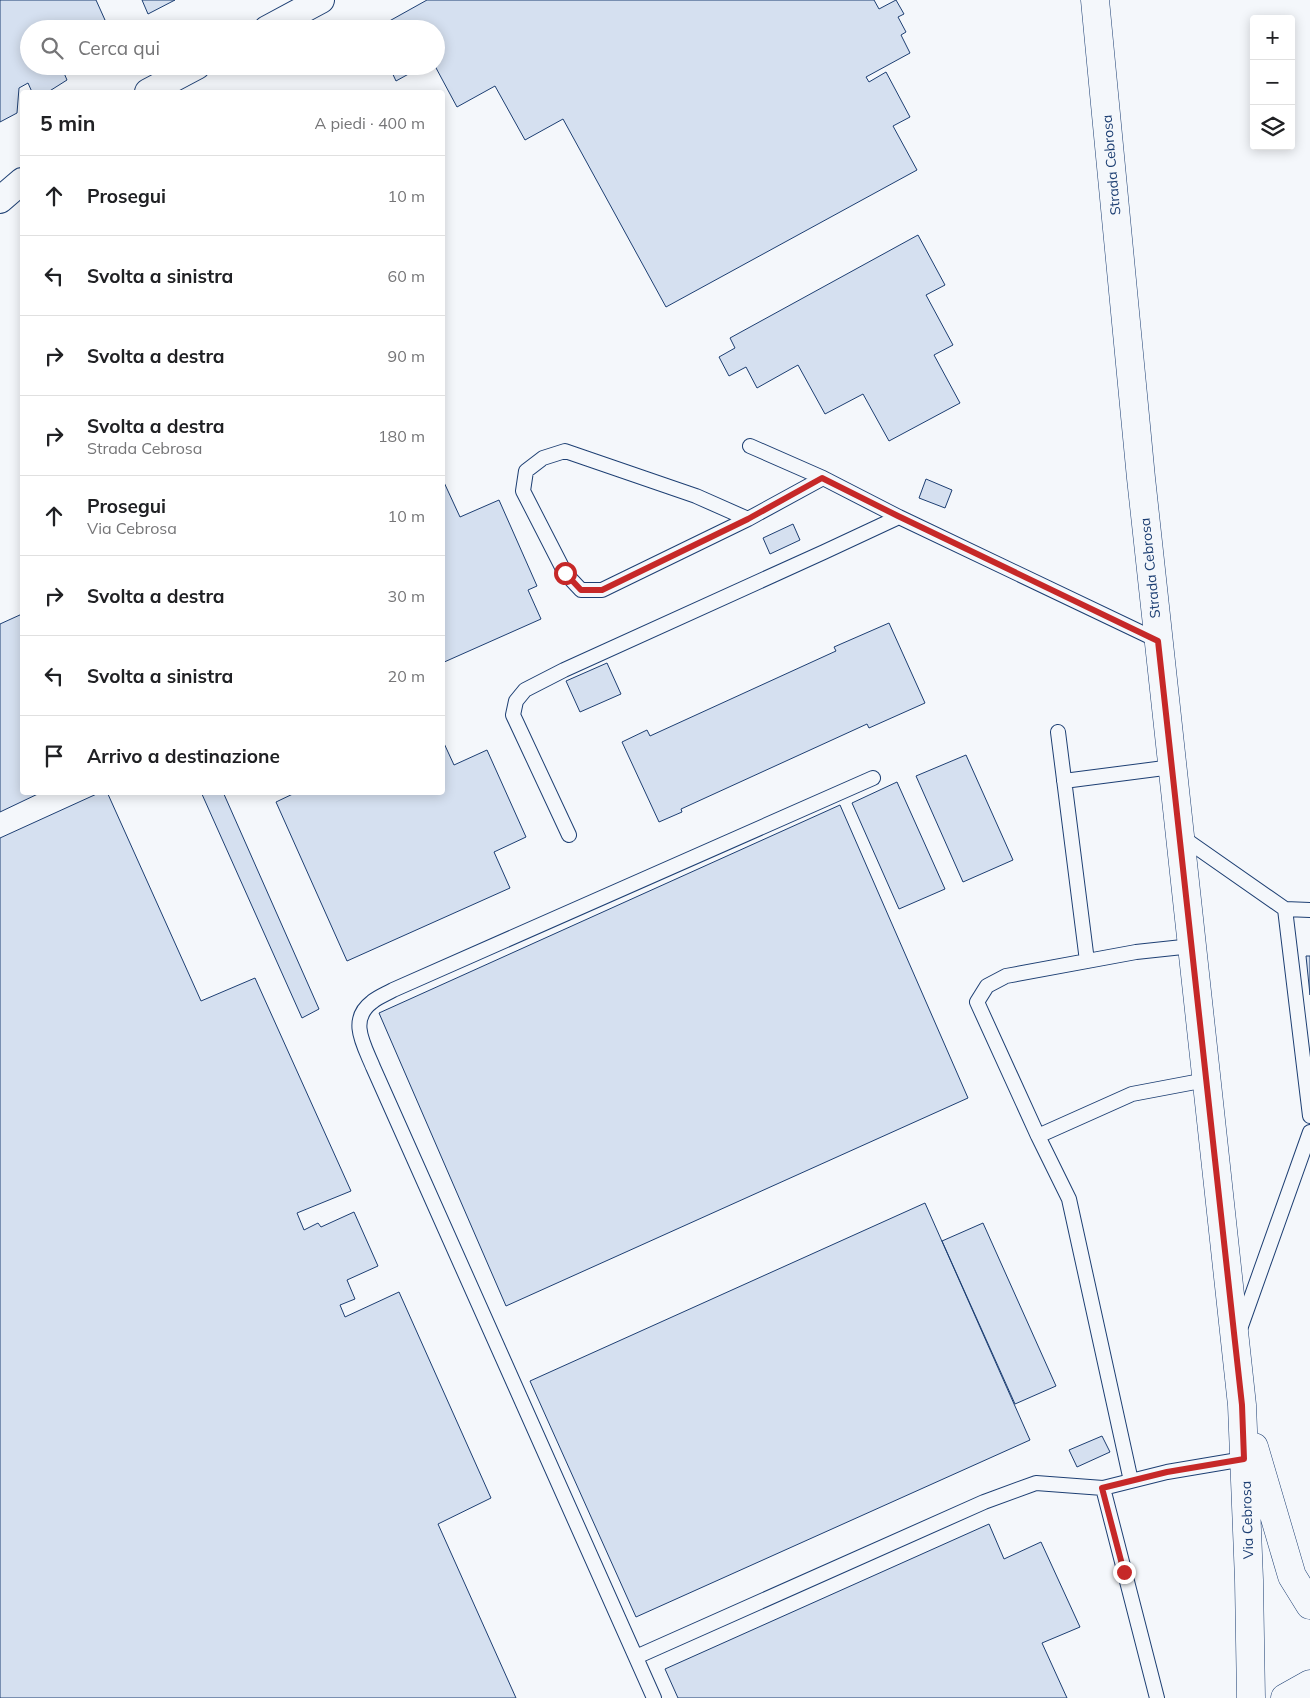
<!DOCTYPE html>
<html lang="it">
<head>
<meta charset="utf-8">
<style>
  :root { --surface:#fff; --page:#f6f6f6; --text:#202124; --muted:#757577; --line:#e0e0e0 }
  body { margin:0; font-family:Mulish,sans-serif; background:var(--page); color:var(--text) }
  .controls { position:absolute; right:15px; top:15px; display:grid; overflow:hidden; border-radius:5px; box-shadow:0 2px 12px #0003 }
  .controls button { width:45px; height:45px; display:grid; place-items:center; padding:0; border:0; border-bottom:1px solid var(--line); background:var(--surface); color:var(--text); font:25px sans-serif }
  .stop { position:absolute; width:15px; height:15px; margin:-11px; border:4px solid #c62828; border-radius:50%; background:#fff }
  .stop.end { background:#c62828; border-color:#fff; box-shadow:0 1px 5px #0008 }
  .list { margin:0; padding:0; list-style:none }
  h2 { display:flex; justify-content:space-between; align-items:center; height:65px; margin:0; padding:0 20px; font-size:21px }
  h2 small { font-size:16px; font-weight:400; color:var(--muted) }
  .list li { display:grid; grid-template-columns:32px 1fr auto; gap:15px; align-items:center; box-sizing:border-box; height:80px; padding:0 20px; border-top:1px solid var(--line) }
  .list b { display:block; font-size:19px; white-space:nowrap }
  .list p { margin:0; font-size:16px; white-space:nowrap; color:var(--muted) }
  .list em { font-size:16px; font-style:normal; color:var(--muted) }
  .icon { flex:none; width:28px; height:28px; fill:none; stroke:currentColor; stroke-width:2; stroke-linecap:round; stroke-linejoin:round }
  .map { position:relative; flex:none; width:1310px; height:1698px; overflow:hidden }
  .search { position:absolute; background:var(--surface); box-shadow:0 2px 12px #0003; left:20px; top:20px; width:425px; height:55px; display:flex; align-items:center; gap:12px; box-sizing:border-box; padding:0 18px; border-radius:28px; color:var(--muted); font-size:19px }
  .panel { position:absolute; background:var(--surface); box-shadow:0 2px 12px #0003; left:20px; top:90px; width:425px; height:705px; border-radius:5px }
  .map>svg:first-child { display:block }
  .building { fill:#d5e0f0; stroke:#1d3f73 }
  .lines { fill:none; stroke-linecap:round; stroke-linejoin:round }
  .service-casing { stroke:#1d3f73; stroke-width:16 }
  .minor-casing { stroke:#1d3f73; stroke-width:28 }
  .secondary-casing { stroke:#1d3f73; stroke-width:29 }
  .service { stroke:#f4f7fb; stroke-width:14 }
  .minor { stroke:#f4f7fb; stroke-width:26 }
  .secondary { stroke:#f4f7fb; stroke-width:28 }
  .route { stroke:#c62828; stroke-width:6 }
  .labels { text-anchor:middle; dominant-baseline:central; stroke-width:4; stroke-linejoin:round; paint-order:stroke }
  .street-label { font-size:14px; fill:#1d3f73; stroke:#f4f7fb }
</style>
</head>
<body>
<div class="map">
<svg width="1310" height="1698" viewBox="0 0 1310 1698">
  <rect width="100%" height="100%" fill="#f4f7fb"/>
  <!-- building -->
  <path class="building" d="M0,0h96l9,20 -21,9h-55v37h32l6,14 -19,12h-16l-4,-9 -9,5 -2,25 -17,9z
    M142,0h33l-27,14z
    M427,0h447l5,9 17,-9 8,14 -6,3 8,15 -5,3 9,18 -44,24 3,5 17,-10 24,45 -17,9 24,44 -251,137 -103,-188 -38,21 -30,-54 -38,21 -22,-41h1v-37h-61z
    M133,21l4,8h-20z
    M389,66h34l-27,15z
    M918,235l27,50 -19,10 27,50 -19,10 26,48 -71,38 -26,-47 -38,20 -27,-49 -41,23 -11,-21 -17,9 -10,-19 16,-9 -5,-10z
    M442,478l18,39 39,-17 38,86 -9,4 13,29 -99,44z
    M926,479l26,11 -7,18 -26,-10z
    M793,524l7,16 -30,14 -7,-16z
    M22,614v178h20l-42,20v-188z
    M889,623l36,80 -56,25 -2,-4 -186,85 1,3 -23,10 -37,-80 25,-12 3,6 186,-85 -2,-4z
    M607,663l14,31 -41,18 -14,-31z
    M442,739l12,26 33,-15 39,87 -32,15 16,36 -163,73 -71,-159 21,-10h145z
    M966,755l47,105 -50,22 -47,-106z
    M897,782l48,107 -46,20 -47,-106z
    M101,792h6l94,209 54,-23 96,213 -54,22 7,17 14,-7 3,4 33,-15 24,54 -31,14 8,19 -15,6 5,12 54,-25 92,206 -53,26 78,174h-516v-860z
    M201,792h22l96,217 -17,9z
    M840,805l128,293 -462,208 -127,-293z
    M1306,956h4v39z
    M925,1203l105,237 -394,177 -106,-236z
    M983,1223l73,163 -41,18 -73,-163z
    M1102,1436l8,16 -33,15 -8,-17z
    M989,1524l15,35 37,-17 39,85 -38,16 25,55h-389l-13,-29z"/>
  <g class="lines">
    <defs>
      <path id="service" d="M750,446l73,32 76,39 260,124
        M748,519l-52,-23 -131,-45 -22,7 -17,13 -3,20 42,82 16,17h21l146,-71 75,-41
        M1058,732l29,229
        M1064,781l108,-14
        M569,835l-56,-120 3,-14 9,-11 39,-20 260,-118 75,-35
        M1179,835l106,74 25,1
        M1285,909l25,207
        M1038,1136l-61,-134 10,-16 19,-10 130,-24 56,-6
        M1240,1329l70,-197
        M1131,1481l-62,-282 -31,-63 94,-42 74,-14
        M636,1657l348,-155 52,-19 67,5
        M654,1698l-281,-631c-9,-22 -25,-47 -1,-65 6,-5 14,-8 21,-12l480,-212
        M1157,1698l-54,-210 64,-16 77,-13"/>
      <path id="minor" d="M267,29l54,-29
        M148,92l49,-26
        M0,200l22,-19"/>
      <path id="secondary" d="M1095,0l46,478 101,927 7,175 2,118
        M1254,1447l38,129 18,29
        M1285,1698l25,-14"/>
    </defs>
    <!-- service casing -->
    <use href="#service" class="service-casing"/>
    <!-- minor casing -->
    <use href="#minor" class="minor-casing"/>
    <!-- secondary casing -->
    <use href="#secondary" class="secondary-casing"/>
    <!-- service -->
    <use href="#service" class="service"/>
    <!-- minor -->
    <use href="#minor" class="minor"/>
    <!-- secondary -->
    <use href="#secondary" class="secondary"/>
  </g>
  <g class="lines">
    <!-- route -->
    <path class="route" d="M565,573l16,17h21l146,-71 74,-41 76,38 260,125 77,701 7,63 2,54 -77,13 -65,16 22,84"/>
  </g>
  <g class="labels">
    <!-- street labels -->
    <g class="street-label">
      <text transform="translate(1111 165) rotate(-95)">Strada Cebrosa</text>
      <text transform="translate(1150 568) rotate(-96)">Strada Cebrosa</text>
      <text transform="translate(1247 1520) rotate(-92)">Via Cebrosa</text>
    </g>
  </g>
</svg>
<div class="controls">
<button>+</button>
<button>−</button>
<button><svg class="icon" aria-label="layers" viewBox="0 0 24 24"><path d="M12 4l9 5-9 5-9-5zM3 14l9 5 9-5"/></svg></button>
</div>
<div class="stop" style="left:565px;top:573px"></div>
<div class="stop end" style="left:1124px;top:1572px"></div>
<div class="search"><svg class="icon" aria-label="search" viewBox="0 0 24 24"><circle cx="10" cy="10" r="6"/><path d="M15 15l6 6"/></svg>Cerca qui</div>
<section class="panel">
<h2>5 min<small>A piedi · 400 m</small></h2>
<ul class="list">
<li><svg class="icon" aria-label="ahead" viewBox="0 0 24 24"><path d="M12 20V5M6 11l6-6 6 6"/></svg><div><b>Prosegui</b></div><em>10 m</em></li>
<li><svg class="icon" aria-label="left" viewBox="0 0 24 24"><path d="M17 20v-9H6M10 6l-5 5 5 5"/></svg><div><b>Svolta a sinistra</b></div><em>60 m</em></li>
<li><svg class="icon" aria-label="right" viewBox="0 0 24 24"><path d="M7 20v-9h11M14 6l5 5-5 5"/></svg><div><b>Svolta a destra</b></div><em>90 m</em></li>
<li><svg class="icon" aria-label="right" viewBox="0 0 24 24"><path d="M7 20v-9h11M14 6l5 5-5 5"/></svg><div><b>Svolta a destra</b><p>Strada Cebrosa</p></div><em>180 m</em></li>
<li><svg class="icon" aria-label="ahead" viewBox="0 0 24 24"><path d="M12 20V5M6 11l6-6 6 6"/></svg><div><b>Prosegui</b><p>Via Cebrosa</p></div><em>10 m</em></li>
<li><svg class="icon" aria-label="right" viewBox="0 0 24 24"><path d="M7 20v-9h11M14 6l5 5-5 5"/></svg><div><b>Svolta a destra</b></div><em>30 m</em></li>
<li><svg class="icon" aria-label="left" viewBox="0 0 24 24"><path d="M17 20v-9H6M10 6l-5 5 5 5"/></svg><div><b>Svolta a sinistra</b></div><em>20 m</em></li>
<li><svg class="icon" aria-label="arrive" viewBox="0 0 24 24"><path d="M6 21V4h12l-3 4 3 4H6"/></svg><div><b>Arrivo a destinazione</b></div></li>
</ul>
</section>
</div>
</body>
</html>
